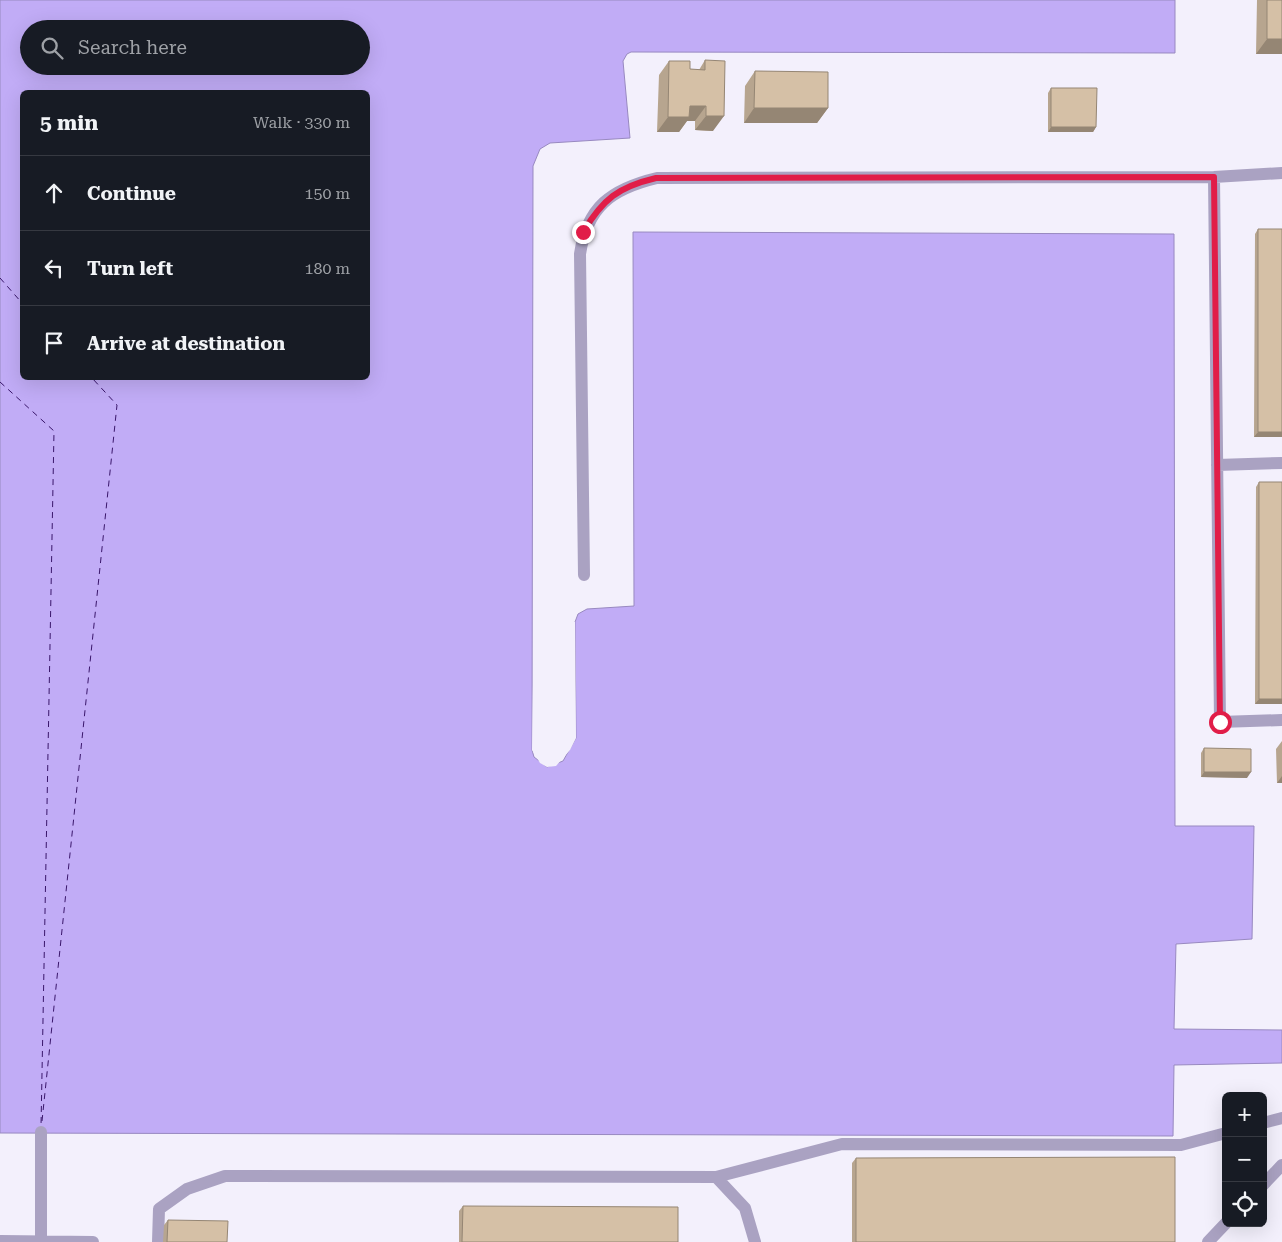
<!DOCTYPE html>
<html lang="en">
<head>
<meta charset="utf-8">
<style>
  :root { --surface:#171b24; --page:#20242c; --text:#f1f3f6; --muted:#9ea1a6; --line:#363941 }
  body { margin:0; font-family:"Roboto Serif",serif; background:var(--page); color:var(--text) }
  .controls { position:absolute; right:15px; bottom:15px; display:grid; overflow:hidden; border-radius:8px; box-shadow:0 5px 20px #0002 }
  .controls button { width:45px; height:45px; display:grid; place-items:center; padding:0; border:0; border-bottom:1px solid var(--line); background:var(--surface); color:var(--text); font:25px sans-serif }
  .stop { position:absolute; width:15px; height:15px; margin:-11px; border:4px solid #e11d48; border-radius:50%; background:#fff }
  .stop.end { background:#e11d48; border-color:#fff; box-shadow:0 1px 5px #0008 }
  .list { margin:0; padding:0; list-style:none }
  h2 { display:flex; justify-content:space-between; align-items:center; height:65px; margin:0; padding:0 20px; font-size:21px }
  h2 small { font-size:16px; font-weight:400; color:var(--muted) }
  .list li { display:grid; grid-template-columns:32px 1fr auto; gap:15px; align-items:center; box-sizing:border-box; height:75px; padding:0 20px; border-top:1px solid var(--line) }
  .list b { display:block; font-size:19px; white-space:nowrap }
  .list em { font-size:16px; font-style:normal; color:var(--muted) }
  .icon { flex:none; width:28px; height:28px; fill:none; stroke:currentColor; stroke-width:2; stroke-linecap:round; stroke-linejoin:round }
  .map { position:relative; flex:none; width:1282px; height:1242px; overflow:hidden }
  .search { position:absolute; background:var(--surface); box-shadow:0 5px 20px #0002; left:20px; top:20px; width:350px; height:55px; display:flex; align-items:center; gap:12px; box-sizing:border-box; padding:0 18px; border-radius:28px; color:var(--muted); font-size:19px }
  .panel { position:absolute; background:var(--surface); box-shadow:0 5px 20px #0002; left:20px; top:90px; width:350px; height:290px; border-radius:8px }
  .map>svg:first-child { display:block }
  .water { fill:#c1acf6; stroke:#9889c0; fill-rule:evenodd }
  .pier { fill:#f3f0fc }
  .lines { fill:none; stroke-linecap:round; stroke-linejoin:round }
  .ferry { stroke:#39166a; stroke-width:1; stroke-dasharray:6 5; stroke-linecap:butt }
  .minor { stroke:#aaa2c2; stroke-width:12 }
  .wall { fill:#b7a58f }
  .shaded-wall { fill:#958674 }
  .building { fill:#d5c0a6; stroke:#958674 }
  .route { stroke:#e11d48; stroke-width:6 }
</style>
</head>
<body>
<div class="map">
<svg width="1282" height="1242" viewBox="0 0 1282 1242">
  <rect width="100%" height="100%" fill="#f3f0fc"/>
  <!-- water -->
  <path class="water" d="M0,0h1175v53l-544,-1 -4,2 -4,7 7,77 -80,5 -10,6 -7,17 -1,584 2,7 13,10 16,-6 13,-23 -1,-116 3,-8 9,-5 47,-3 -1,-374 541,2 1,592h79l-2,113 -76,5 -2,85 108,1v33l-108,2 -1,71 -1173,-3zM29,29h332v37h-332zM22,92h346v286h-346z"/>
  <!-- pier -->
  <path class="pier" d="M534,619h2l-2,131 7,11 6,3 8,-1 6,-4 12,-22v-115h2l1,116 -6,12 -14,16 -9,1 -7,-4 -8,-13z"/>
  <g class="lines">
    <!-- ferry -->
    <path class="ferry" d="M0,278l22,25
      M0,382l54,49 -13,696
      M42,1121l75,-716 -25,-27"/>
    <!-- minor -->
    <path class="minor" d="M1214,177l6,545 62,-2
      M1217,465l65,-2
      M584,575l-4,-321c7,-47 31,-65 77,-76l557,-1 68,-4
      M1263,1123l19,-5
      M716,1177l126,-33 339,1 45,-12
      M1263,1185l19,-20
      M0,1241l93,1
      M41,1242v-110
      M158,1242l1,-33 28,-20 38,-13 491,1 29,31 10,34
      M1208,1242l18,-19"/>
  </g>
  <!-- wall -->
  <path class="wall" d="M1257,0h25v54h-26z
    M705,60l8,71 -18,-1v-9h-8l-8,11h-22l2,-57 10,-14 21,8 9,1z
    M755,71l73,37 -11,15h-73l1,-37z
    M1051,88l45,39 -3,5h-45v-39z
    M1258,229h24v208h-28l1,-203z
    M1259,482l23,222h-27l1,-217z
    M1282,741v42h-5l-1,-34z
    M1204,748l43,30 -46,-1v-24z
    M856,1158l319,84h-323v-79z
    M463,1206l215,36h-219v-31z
    M168,1220l59,22h-64l1,-17z"/>
  <!-- shaded-wall -->
  <path class="shaded-wall" d="M1267,39h15v15h-26z
    M690,106h16l-11,15h-8l-8,11h-22l11,-15z
    M754,108h74l-11,15h-73z
    M706,116h18l-11,15 -18,-1z
    M1051,127h45l-3,5h-45z
    M1258,432h24v5h-28z
    M1259,699h23v5h-27z
    M1204,772h47l-4,6 -46,-1z
    M1282,776v7h-5z"/>
  <!-- building -->
  <path class="building" d="M1267,0h15v39h-15z
    M705,60l20,1 -1,55h-18v-10h-16l-1,11h-21l1,-56h21v8l15,1z
    M755,71l73,1v36h-74z
    M1051,88h46l-1,39h-45z
    M1258,229h24v203h-24z
    M1259,482h23v217h-23z
    M1204,748l47,1v23h-47z
    M1175,1157v85h-319v-84z
    M463,1206l215,1v35h-216z
    M168,1220l60,1 -1,21h-60z"/>
  <g class="lines">
    <!-- route -->
    <path class="route" d="M583,232c20,-33 35,-45 73,-54l558,-1 6,545"/>
  </g>
</svg>
<div class="controls">
<button>+</button>
<button>−</button>
<button><svg class="icon" aria-label="locate" viewBox="0 0 24 24"><circle cx="12" cy="12" r="6"/><path d="M12 2v4M12 18v4M2 12h4M18 12h4"/></svg></button>
</div>
<div class="stop" style="left:1220px;top:722px"></div>
<div class="stop end" style="left:583px;top:232px"></div>
<div class="search"><svg class="icon" aria-label="search" viewBox="0 0 24 24"><circle cx="10" cy="10" r="6"/><path d="M15 15l6 6"/></svg>Search here</div>
<section class="panel">
<h2>5 min<small>Walk · 330 m</small></h2>
<ul class="list">
<li><svg class="icon" aria-label="ahead" viewBox="0 0 24 24"><path d="M12 20V5M6 11l6-6 6 6"/></svg><div><b>Continue</b></div><em>150 m</em></li>
<li><svg class="icon" aria-label="left" viewBox="0 0 24 24"><path d="M17 20v-9H6M10 6l-5 5 5 5"/></svg><div><b>Turn left</b></div><em>180 m</em></li>
<li><svg class="icon" aria-label="arrive" viewBox="0 0 24 24"><path d="M6 21V4h12l-3 4 3 4H6"/></svg><div><b>Arrive at destination</b></div></li>
</ul>
</section>
</div>
</body>
</html>
